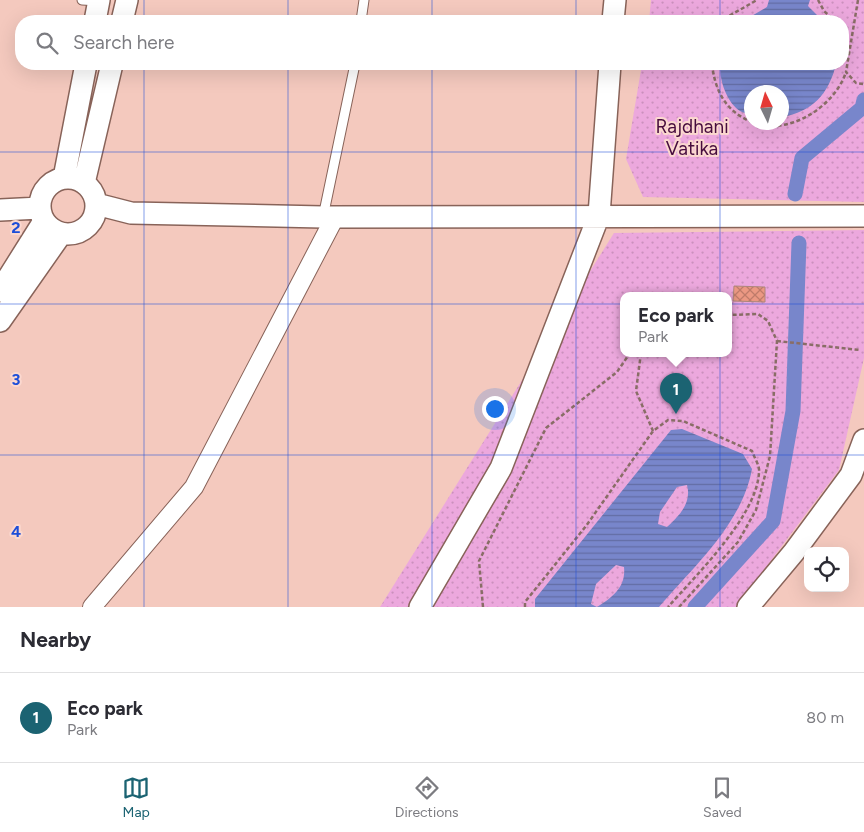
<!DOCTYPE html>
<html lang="en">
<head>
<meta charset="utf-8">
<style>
  :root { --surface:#fff; --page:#f7f7f7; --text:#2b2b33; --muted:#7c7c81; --line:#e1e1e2; --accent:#1b6372 }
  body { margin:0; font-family:Figtree,sans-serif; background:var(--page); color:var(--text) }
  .controls { position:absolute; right:15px; bottom:15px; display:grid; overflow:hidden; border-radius:10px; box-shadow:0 5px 20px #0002 }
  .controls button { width:45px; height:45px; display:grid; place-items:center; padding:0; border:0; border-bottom:1px solid var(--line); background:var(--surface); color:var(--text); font:25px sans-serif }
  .compass { position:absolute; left:744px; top:85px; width:45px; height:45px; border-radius:50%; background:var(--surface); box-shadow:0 5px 20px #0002; rotate:355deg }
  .you { position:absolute; left:494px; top:408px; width:18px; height:18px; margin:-12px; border:4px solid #fff; border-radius:50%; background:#1a73e8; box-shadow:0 0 0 8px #1a73e833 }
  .badge { display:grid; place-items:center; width:32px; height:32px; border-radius:50%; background:var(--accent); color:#fff; font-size:16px; font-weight:700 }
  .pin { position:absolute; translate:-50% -41px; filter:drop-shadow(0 1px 2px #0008) }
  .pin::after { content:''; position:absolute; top:26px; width:18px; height:15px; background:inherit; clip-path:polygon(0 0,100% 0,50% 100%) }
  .popup { position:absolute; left:620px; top:292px; width:112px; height:65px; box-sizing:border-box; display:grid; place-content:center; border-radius:10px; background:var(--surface); filter:drop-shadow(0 1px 4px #0005); font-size:16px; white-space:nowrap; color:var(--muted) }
  .popup b { font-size:19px; color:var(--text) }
  .popup::after { content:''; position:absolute; left:50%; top:100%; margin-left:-10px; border:10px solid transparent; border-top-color:var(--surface) }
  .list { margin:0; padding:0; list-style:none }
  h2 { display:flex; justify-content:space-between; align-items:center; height:65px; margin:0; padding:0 20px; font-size:21px }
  h2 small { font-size:16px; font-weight:400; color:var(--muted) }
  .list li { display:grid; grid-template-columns:32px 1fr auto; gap:15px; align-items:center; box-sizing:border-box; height:90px; padding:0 20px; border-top:1px solid var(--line) }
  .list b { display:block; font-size:19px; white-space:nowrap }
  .list p { margin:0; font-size:16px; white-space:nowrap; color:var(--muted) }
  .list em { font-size:16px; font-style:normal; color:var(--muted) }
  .icon { flex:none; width:28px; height:28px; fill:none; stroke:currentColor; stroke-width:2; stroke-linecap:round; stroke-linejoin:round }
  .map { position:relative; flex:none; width:864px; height:607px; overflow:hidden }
  .search { position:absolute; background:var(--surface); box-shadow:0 5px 20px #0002; left:15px; right:15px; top:15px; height:55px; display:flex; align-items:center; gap:12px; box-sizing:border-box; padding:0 18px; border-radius:20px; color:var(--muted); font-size:19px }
  .sheet { height:155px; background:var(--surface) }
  nav { display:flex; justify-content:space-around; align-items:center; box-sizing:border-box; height:70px; border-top:1px solid var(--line); background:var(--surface); font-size:14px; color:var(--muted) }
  nav a { display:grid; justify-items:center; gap:2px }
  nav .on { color:var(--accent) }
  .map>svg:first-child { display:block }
  .park { fill:url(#park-dots); fill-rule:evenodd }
  .water { fill:url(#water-rules); fill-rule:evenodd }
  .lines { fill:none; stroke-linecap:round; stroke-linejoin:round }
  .canal { stroke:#7886cb; stroke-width:15 }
  .building { fill:url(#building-cross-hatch); stroke:#ad867b }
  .service-casing { stroke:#886359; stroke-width:11 }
  .minor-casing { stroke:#886359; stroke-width:20 }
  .tertiary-casing { stroke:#886359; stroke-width:24 }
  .path { stroke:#896d66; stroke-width:2.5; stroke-dasharray:4 2.5; stroke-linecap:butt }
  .service { stroke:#fff; stroke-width:9 }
  .minor { stroke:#fff; stroke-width:18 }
  .tertiary { stroke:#fff; stroke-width:21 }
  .grid { fill:none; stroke:#1d4ed8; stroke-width:1; stroke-opacity:0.55 }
  .labels { text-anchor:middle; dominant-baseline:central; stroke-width:4; stroke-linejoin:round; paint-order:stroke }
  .park-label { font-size:19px; fill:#470c3e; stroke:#fbd8cf }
  .grid-label { font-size:16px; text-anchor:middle; font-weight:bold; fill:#1d4ed8; stroke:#fbd8cf; stroke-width:4; stroke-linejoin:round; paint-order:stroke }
</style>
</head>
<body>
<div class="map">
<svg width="864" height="607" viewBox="0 0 864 607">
  <defs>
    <pattern id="park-dots" width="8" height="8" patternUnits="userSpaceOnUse" patternTransform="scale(1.25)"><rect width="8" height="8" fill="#eca8dd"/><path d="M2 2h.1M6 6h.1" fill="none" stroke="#cb90bd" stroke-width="1.8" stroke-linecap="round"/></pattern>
    <pattern id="water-rules" width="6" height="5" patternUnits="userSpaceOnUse" patternTransform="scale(1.25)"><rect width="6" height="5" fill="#7886cb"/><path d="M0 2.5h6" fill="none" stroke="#636da4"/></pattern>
    <pattern id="building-cross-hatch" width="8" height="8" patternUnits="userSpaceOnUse" patternTransform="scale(1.25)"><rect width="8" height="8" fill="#eb9883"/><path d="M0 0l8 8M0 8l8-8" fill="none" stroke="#bf7b6a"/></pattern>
  </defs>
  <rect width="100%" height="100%" fill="#f4c9be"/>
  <!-- park -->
  <path class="park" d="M651,0h213v202l-221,-5 -17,-38 16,-95h201v-43h-194zM752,92h30v30h-30z
    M864,230v128l-25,112 -103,137h-356l234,-374zM624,295h104v58h-104z"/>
  <!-- water -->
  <path class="water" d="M769,0h41l-2,6 15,15h-80l24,-14z
    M721,64h115c-7,30 -24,48 -54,53v-25h-30l-1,22c-3,-1 -8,-1 -11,-3 -13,-8 -22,-33 -19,-47z
    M682,429l61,25 9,15c-10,55 -58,97 -93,138h-124v-8l136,-169zM687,485c5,18 -8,31 -20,42l-9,-3 2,-12 17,-25zM616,565l8,2c2,20 -11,30 -27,40l-6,-3 5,-20z"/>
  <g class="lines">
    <!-- canal -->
    <path class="canal" d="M795,194l7,-36 60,-50 2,-8
      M695,607l78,-86 20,-110 6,-168"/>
  </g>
  <!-- building -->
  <path class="building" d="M734,286l31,1v15l-32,-1z"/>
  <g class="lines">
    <defs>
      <path id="service" d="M82,0l17,1
        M361,21l3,-21
        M323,217l32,-153"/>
      <path id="minor" d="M92,607l102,-120 141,-270"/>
      <path id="tertiary" d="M95,21l4,-21
        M122,21l5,-21
        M613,21l2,-21
        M64,178l22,-114
        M40 206a28 28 0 1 1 56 0a28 28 0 1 1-56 0Z
        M84,183l28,-119
        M96,204l35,9 192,4 541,-1
        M0,210l40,-2
        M0,291l44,-70
        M0,321l61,-87
        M420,607l81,-139 98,-253 11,-151
        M748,607l46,-55 57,-77 13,-35"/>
    </defs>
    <!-- service casing -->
    <use href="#service" class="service-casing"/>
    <!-- minor casing -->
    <use href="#minor" class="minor-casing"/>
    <!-- tertiary casing -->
    <use href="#tertiary" class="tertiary-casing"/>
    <!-- path -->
    <path class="path" d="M818,0l6,11 11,10
      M858,0l-12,72 10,11 8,1
      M726,21l3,-5 28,-16
      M843,28l6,27
      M712,64c3,27 14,48 40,58
      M752,122c37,15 83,-16 94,-50
      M777,341l83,9
      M641,353l-5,38 17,40
      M483,607l-4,-46 67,-133 71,-56 13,-19
      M525,607v-5l61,-76 67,-95 15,-11 15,1 69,30c2,6 8,15 7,21 -2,44 -62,102 -91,135
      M679,607l59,-65 18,-32 14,-54 7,-115 -9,-20 -10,-7 -30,1"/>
    <!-- service -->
    <use href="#service" class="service"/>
    <!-- minor -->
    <use href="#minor" class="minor"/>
    <!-- tertiary -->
    <use href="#tertiary" class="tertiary"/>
  </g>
  <!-- grid -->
  <path class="grid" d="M144,0v21M288,0v21M432,0v21M576,0v21M720,0v21M144,64v543M288,64v543M432,64v543M576,64v543M720,64v543M0,152h864M0,304h864M0,455h864"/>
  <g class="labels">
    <!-- park labels -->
    <g class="park-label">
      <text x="692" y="126">Rajdhani<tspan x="692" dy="22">Vatika</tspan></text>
    </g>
  </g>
  <g class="grid-label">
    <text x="16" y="233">2</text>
    <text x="16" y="385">3</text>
    <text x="16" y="537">4</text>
  </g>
</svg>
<div class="controls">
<button><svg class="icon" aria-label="locate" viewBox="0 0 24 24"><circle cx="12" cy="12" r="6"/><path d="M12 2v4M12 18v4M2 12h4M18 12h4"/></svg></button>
</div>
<svg class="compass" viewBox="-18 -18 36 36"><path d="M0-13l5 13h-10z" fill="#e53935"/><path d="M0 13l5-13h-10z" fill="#7c7c81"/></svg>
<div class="you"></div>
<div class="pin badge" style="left:676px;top:414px">1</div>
<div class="popup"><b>Eco park</b>Park</div>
<div class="search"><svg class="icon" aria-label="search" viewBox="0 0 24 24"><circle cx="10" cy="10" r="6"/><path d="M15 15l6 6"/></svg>Search here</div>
</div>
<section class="sheet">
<h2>Nearby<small></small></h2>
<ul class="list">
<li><span class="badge">1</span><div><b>Eco park</b><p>Park</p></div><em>80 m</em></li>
</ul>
</section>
<nav>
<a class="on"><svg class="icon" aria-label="map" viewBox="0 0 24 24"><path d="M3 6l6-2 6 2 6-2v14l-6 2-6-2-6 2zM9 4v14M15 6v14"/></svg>Map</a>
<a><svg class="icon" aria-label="directions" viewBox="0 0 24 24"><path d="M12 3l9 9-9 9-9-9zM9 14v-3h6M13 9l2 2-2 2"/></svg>Directions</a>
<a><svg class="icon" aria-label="saved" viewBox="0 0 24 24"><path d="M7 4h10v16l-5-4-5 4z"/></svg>Saved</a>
</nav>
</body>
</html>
